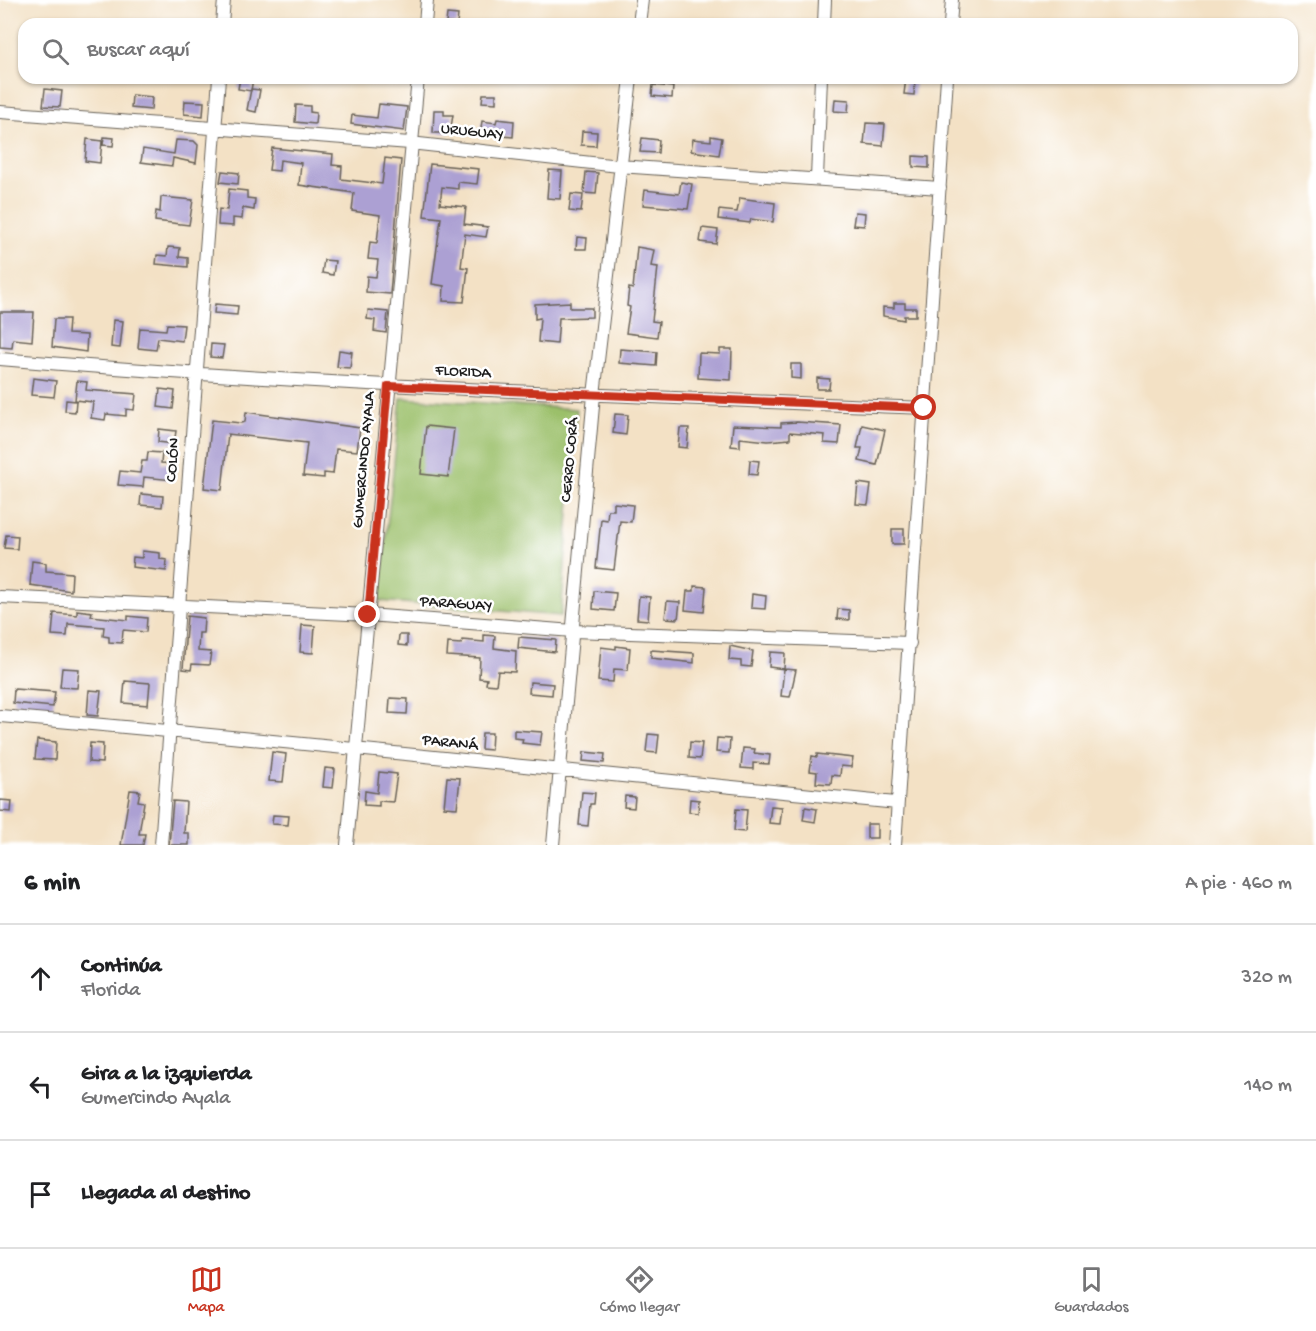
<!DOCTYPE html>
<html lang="es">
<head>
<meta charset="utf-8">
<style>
  :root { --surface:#fff; --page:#f6f6f6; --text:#202124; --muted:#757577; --line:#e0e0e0; --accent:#c8321e }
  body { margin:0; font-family:"Gochi Hand",sans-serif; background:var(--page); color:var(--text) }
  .stop { position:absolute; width:18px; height:18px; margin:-14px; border:4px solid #c8321e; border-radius:50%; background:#fff }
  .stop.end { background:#c8321e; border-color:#fff; box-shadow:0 2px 6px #0008 }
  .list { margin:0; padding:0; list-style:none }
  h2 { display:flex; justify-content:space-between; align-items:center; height:78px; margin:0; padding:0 24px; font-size:26px }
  h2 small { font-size:20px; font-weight:400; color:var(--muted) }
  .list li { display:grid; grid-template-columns:39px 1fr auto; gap:18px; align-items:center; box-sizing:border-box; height:108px; padding:0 24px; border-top:2px solid var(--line) }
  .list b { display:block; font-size:22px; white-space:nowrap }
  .list p { margin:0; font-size:20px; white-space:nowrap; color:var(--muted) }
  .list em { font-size:20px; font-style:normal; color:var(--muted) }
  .icon { flex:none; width:33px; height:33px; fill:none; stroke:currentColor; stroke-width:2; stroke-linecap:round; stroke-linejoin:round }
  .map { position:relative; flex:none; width:1316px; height:845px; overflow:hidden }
  .search { position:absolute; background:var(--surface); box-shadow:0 2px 4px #0004; left:18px; right:18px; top:18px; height:66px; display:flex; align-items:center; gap:15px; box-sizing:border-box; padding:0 21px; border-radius:18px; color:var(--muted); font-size:22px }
  .sheet { height:402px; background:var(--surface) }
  nav { display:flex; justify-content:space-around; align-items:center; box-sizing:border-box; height:84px; border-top:2px solid var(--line); background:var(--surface); font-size:16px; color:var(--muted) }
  nav a { display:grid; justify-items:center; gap:3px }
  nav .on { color:var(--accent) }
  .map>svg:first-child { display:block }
  .green { fill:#9bc06b; stroke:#5c6e44; stroke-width:1.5 }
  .building { fill:#aca0d3 }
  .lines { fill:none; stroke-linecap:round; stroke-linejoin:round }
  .street-casing { stroke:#676157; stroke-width:14 }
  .street { stroke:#fff; stroke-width:12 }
  .route { stroke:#c8321e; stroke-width:8 }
  .labels { text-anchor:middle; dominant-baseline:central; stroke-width:5; stroke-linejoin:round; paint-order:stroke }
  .street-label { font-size:16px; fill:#1c1c1c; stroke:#fff }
</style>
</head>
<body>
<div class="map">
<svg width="1316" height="845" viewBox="0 0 1316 845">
  <rect width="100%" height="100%" fill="#fff"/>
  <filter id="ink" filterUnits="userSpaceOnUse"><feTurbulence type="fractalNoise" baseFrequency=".0167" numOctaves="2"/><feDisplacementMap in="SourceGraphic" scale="12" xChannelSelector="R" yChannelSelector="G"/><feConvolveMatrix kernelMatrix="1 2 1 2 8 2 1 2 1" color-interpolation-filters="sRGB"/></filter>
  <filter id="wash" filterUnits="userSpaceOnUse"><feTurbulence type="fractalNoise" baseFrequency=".008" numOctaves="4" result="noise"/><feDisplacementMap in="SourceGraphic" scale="24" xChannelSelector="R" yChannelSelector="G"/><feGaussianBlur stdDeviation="1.35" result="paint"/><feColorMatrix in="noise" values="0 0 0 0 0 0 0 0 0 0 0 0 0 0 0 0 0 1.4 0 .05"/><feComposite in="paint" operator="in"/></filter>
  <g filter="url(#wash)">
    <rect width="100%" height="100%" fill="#f3e1c5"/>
    <!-- green -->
    <path class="green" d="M401,398l176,11 -16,207 -182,-15z"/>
    <g id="blocks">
      <!-- building -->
      <path class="building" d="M447,14l11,1 -1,9 -11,-1z
        M240,78h13l-2,13 -13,-2z
        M906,78l9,1 -1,16 -10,-1z
        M653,85l20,2 -1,11 -20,-2z
        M45,89l17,2 -2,16 -17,-1z
        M251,89l9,1 -4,22 -9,-2z
        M483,94h13v9l-14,-1z
        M132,95l20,2 -1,13 -20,-2z
        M835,99l14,1 -1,12 -14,-1z
        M185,101l19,1 -1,14 -19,-2z
        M379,104l28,3 -3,24 -53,-7 1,-9 25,3z
        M296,105l14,1v6l6,1 -1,11 -20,-2z
        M434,110h10v5h9l-3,18h-17z
        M497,119l17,2 -1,16 -33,-3 2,-13 14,2z
        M866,123l19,1 -2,22 -19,-2z
        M582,131l15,1 -1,14 -15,-1z
        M711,136l11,2 -3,17 -28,-4 2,-12 18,2z
        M104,137l10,1 -1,8 -10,-1z
        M642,138l17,2 -1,13 -18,-1z
        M87,139l15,2 -2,22 -15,-2z
        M176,140l18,1 4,4 -2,18 -23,-5 -1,8 -31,-4 2,-13 31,5z
        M272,148l61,6 -1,11 10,1 -1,13 41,5 3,-26 16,2 -11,134 -24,-2 1,-16 9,1 2,-17 -10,-1 2,-17 7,1 3,-28 -28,-4 2,-18 -55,-8 2,-22 -21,-3 -1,11 -10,-1z
        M913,156l16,1v11l-16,-1z
        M430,164l49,5 -2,15 -19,-2v7l-16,-2 -2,17 26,3 -2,17 24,3 -2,10 -21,-3 -4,33 7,1 -4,34 -21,-1 1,-15 -12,-2 9,-66 -17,-2z
        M549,170l13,1 -2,28 -13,-1z
        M222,171l17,2 -1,11 -18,-2z
        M586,172l12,1 -2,21 -12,-1z
        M681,182l11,2 -4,25 -45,-4 2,-15 34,4z
        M229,189l18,2v7l8,1 -1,11 -11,-2 -1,11 -9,-1v8l-15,-1 1,-16 8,1z
        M571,194l12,1 -2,17 -12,-1z
        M161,197l32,3 -4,25 -34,-4 1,-10 4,1z
        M740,198l35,5 -2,19 -22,-3 -1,4 -32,-4 1,-9 18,2z
        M855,212l10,1 -1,13 -11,-1z
        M702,228l16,2 -2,14 -16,-2z
        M577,237l10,1 -1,11h-10z
        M168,247l12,1 -1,9 9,1v9l-32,-3 1,-9 10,1z
        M637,247l17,3 -3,16 7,1 -6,54 7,1 -2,15 -31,-4 4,-26 -3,-1 2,-18 4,1z
        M324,260l11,1 -2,14 -11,-2z
        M570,302v6h22v9l-33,1 -2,26 -19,-2 2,-24 -5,1v-15z
        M894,303h11v5h11v8h-12v4l-21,-4v-9l11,1z
        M215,304l23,2 -1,9 -23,-2z
        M368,310l20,2 -2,21 -12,-2 1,-11 -8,-1z
        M0,312h34l-2,29 -19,-2 -1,9 -12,-1z
        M54,319h15l-1,15 19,1 -1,17 -34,-5z
        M113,320l10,1 -3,27 -9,-1z
        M167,324l17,1 -2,16 -24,-3 -2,12 -18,-2 2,-20 26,2z
        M211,344l13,1 -2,13 -12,-1z
        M620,349l37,3 -1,14 -37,-3z
        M720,349h12l-1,31 -33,-2 1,-25 21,1z
        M339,350l13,2 -2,16 -13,-1z
        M791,364h10v15l-10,-1z
        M33,378l23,3 -2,16 -23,-2z
        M817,378l13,1 -1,10h-12z
        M77,381l10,1 -1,8 50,4 -2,16 -8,-1v7l-20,-2 -1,6 -14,-2 2,-16 -18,-2z
        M160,389l15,2 -2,18 -15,-2z
        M66,400l10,1 -1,11 -10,-1z
        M246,412l114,16 -3,23 -21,-2 -3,25 -9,-1v5l-21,-2 4,-33 -79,-9 -6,56 -18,-2 8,-68 29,3 4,-1z
        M615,414l13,1 -2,20 -13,-2z
        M797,422l44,3 -2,19 -15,-1 1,-8 -35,-3v7l-22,2 -28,-3v9l-9,-1 2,-21 48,2v-4z
        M862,425l23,5 -8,35 -18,-4 3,-13h-5z
        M426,426l28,3 -6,48 -27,-3z
        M680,428h9l-2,20 -9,-1z
        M159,429l17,2 -2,13 -16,-2z
        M148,452l14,1 -1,10 14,1 -2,16 -29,-3 -1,10 -25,-2 2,-14 20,2 2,-12h5z
        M750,460l9,1 -2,14 -8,-1z
        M858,483l13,2 -3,20 -12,-1z
        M141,494l22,2 -1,11 -22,-2z
        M614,503l19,2 -2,17 -11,-1 -6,49 -18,-2 5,-49 6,1 1,-10h6z
        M892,529h12v15h-12z
        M6,535l12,1 -1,13 -13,-1z
        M142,551l18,2v6l7,1 -1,11 -34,-4 1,-10 9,1z
        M32,561l14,2v8l26,2 -1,18 -41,-6z
        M694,586l12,1 -2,25 -19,-2 2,-19h7z
        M594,591l22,2 -2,18 -21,-2z
        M752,594l14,2 -1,13 -14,-1z
        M639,596l11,1 -2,23 -11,-1z
        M667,601l13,1 -2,17 -13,-1z
        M838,609l11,1v10l-12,-1z
        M77,610l15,2 -1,4 37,4v-4l19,2 -1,14 -23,-2 -1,13 -13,-1v-5l-6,-1 1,-9 -36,-3 -1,12 -15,-1 2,-22 23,2z
        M187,616l17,2 -1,15h-4l-1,18 13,1 -2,13 -17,-1 -1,6 -8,-1z
        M302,625l13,1 -2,27 -13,-1z
        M399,635h8v11l-9,-1z
        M484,635l11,1 -1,12 22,3 -1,21 -17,-1 -2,14 -10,-1 1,-5 -8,-1 1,-20 -33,-2 1,-13 13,1 1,-4 22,2z
        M519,637l37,3 -1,12 -37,-4z
        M616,646l14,2 -2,22 -14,-1 -1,13 -15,-1 3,-34 15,2z
        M730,646l23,5 -2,16 -10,-1v-5l-12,-1z
        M651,650l43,3v10l-43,-5z
        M770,652l15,1 -1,16 -15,-2z
        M62,668l17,1 -2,19 -17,-1z
        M784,669l12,1 -6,27 -9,-1z
        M125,681l25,2 -2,22 -25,-2z
        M530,682l23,2 -1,11 -23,-2z
        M14,689l41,3 -2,15 -40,-4z
        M89,690l12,1 -3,25 -11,-1z
        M390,698l18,1 -1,15 -18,-1z
        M514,730l28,2 -2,13 -18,-2 1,-4 -9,-1z
        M482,733h10l-1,17 -10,-1z
        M648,734l11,1 -2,18 -11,-1z
        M717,738l13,1 -1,14 -13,-1z
        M37,740l19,2 -1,18 -20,-1z
        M690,742l12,1 -2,16 -11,-1z
        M90,743l13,1 -1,19 -13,-1z
        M743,748l12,1 -1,4 16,2 -1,9 -16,-1v6l-12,-1z
        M272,752l14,2 -3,28 -14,-1z
        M584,752l21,2 -1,9 -21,-2z
        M817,754l36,4 -2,9 -10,-1 -1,10 -8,-1 -1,9 -15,-1 1,-11 -7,-1 2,-15 5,1z
        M325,768l10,1 -2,19 -10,-1z
        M379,772l18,2 -4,28 -14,-1v5l-15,-1 1,-14 12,2z
        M447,777l13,1 -3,30 -13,-1z
        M130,790l10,1 -2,10 6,1 -5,32h6l-2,11h-22z
        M582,792l13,1 -1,11h-4l-2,22 -9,-1z
        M625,796l10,1 -1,11 -10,-1z
        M690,799l9,1 -1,13 -9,-1z
        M0,800l12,1 -1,11 -11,-1z
        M173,801l13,1 -2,31h5v12h-20z
        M771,806l11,1 -2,17 -11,-1z
        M805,807l12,2 -2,13 -12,-2z
        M736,809l11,1 -2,22 -11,-1z
        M273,815l16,1 -1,9 -16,-1z
        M867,824h10v14h-10z"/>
    </g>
  </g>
  <g filter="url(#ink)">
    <use href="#blocks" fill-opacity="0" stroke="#676157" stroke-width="1.5"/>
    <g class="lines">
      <defs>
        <path id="street" d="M222,24l2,-24
          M425,24l2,-24
          M639,24l3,-24
          M824,24l1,-24
          M950,24l2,-24
          M0,112l410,31 209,23 321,22
          M817,178l4,-100
          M0,359c308,26 616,37 924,49
          M0,597l368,18 205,16 337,12
          M0,716c299,25 598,59 897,87
          M161,845l58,-767
          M347,845l71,-767
          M553,845l41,-450 37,-317
          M895,845l52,-767"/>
      </defs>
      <!-- street casing -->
      <use href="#street" class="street-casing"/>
      <!-- street -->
      <use href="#street" class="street"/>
    </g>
  </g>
  <g class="lines" filter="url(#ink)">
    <!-- route -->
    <path class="route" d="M368,615l20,-229 536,22"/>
  </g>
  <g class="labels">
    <!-- street labels -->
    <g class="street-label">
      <text transform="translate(472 133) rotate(6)">URUGUAY</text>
      <text transform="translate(463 373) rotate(3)">FLORIDA</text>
      <text transform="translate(174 460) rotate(-86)">COLÓN</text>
      <text transform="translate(365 460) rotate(-85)">GUMERCINDO AYALA</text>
      <text transform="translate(571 460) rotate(-85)">CERRO CORÁ</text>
      <text transform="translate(456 605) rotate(4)">PARAGUAY</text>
      <text transform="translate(450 744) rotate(6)">PARANÁ</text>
    </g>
  </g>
</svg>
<div class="stop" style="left:924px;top:408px"></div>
<div class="stop end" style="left:368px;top:615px"></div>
<div class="search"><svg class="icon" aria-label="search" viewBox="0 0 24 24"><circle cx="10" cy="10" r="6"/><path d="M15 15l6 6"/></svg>Buscar aquí</div>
</div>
<section class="sheet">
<h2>6 min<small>A pie · 460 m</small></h2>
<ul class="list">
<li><svg class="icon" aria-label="ahead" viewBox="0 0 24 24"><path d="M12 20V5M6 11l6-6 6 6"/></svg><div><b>Continúa</b><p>Florida</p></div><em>320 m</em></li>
<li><svg class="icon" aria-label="left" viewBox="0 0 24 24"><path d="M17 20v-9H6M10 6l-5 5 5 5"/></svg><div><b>Gira a la izquierda</b><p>Gumercindo Ayala</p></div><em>140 m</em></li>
<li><svg class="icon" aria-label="arrive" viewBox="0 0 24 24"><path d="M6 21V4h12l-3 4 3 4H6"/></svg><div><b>Llegada al destino</b></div></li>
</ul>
</section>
<nav>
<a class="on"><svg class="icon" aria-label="map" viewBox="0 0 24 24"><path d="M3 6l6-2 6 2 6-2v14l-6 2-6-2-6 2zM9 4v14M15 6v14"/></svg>Mapa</a>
<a><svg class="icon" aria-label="directions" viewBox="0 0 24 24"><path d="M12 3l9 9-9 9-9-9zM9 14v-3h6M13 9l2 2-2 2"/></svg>Cómo llegar</a>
<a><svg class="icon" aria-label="saved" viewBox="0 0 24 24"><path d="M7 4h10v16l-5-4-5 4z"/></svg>Guardados</a>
</nav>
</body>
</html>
